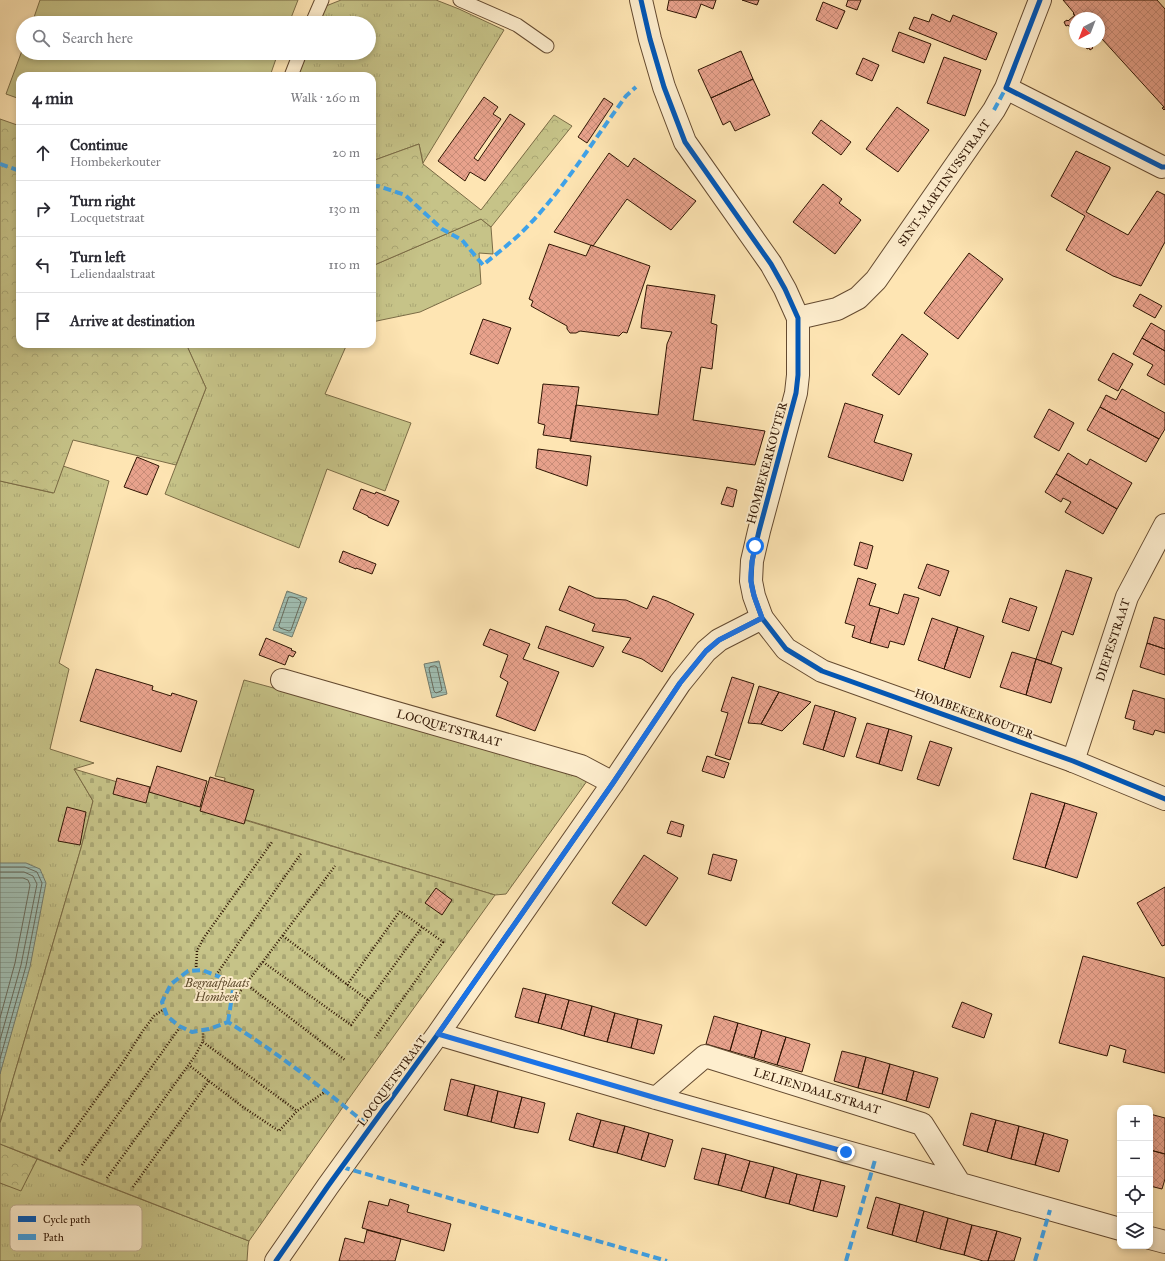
<!DOCTYPE html>
<html lang="en">
<head>
<meta charset="utf-8">
<style>
  :root { --surface:#fff; --page:#f2f2f3; --text:#2b2b33; --muted:#7c7c81; --line:#e1e1e2 }
  body { margin:0; font-family:"IM FELL Great Primer",serif; background:var(--page); color:var(--text) }
  .controls { position:absolute; right:12px; bottom:12px; display:grid; overflow:hidden; border-radius:8px; box-shadow:0 2px 6px #0003 }
  .controls button { width:36px; height:36px; display:grid; place-items:center; padding:0; border:0; border-bottom:1px solid var(--line); background:var(--surface); color:var(--text); font:20px sans-serif }
  .compass { position:absolute; left:1069px; top:12px; width:36px; height:36px; border-radius:50%; background:var(--surface); box-shadow:0 2px 6px #0003; rotate:222deg }
  .stop { position:absolute; width:12px; height:12px; margin:-9px; border:3px solid #1a73e8; border-radius:50%; background:#fff }
  .stop.end { background:#1a73e8; border-color:#fff; box-shadow:0 1px 4px #0008 }
  .list { margin:0; padding:0; list-style:none }
  h2 { display:flex; justify-content:space-between; align-items:center; height:52px; margin:0; padding:0 16px; font-size:17px }
  h2 small { font-size:13px; font-weight:400; color:var(--muted) }
  .list li { display:grid; grid-template-columns:26px 1fr auto; gap:12px; align-items:center; box-sizing:border-box; height:56px; padding:0 16px; border-top:1px solid var(--line) }
  .list b { display:block; font-size:15px; white-space:nowrap }
  .list p { margin:0; font-size:13px; white-space:nowrap; color:var(--muted) }
  .list em { font-size:13px; font-style:normal; color:var(--muted) }
  .icon { flex:none; width:22px; height:22px; fill:none; stroke:currentColor; stroke-width:2; stroke-linecap:round; stroke-linejoin:round }
  .map { position:relative; flex:none; width:1165px; height:1261px; overflow:hidden }
  .search { position:absolute; background:var(--surface); box-shadow:0 2px 6px #0003; left:16px; top:16px; width:360px; height:44px; display:flex; align-items:center; gap:10px; box-sizing:border-box; padding:0 14px; border-radius:22px; color:var(--muted); font-size:15px }
  .panel { position:absolute; background:var(--surface); box-shadow:0 2px 6px #0003; left:16px; top:72px; width:360px; height:276px; border-radius:12px }
  .map>svg:first-child { display:block }
  .grass { fill:url(#grass-tufts); stroke:#7b6c46 }
  .forest { fill:url(#forest-crowns); stroke:#7b6c46 }
  .cemetery { fill:url(#cemetery-stones); stroke:#7b6c46 }
  .pitch { fill:#c6c388; stroke:#7b6c46 }
  .water { fill:url(#water-rules); stroke:#737b6c }
  .lines { fill:none; stroke-linecap:round; stroke-linejoin:round }
  .shore { stroke:#686a5b; stroke-width:1 }
  .building { fill:url(#building-cross-hatch); stroke:#301604 }
  .service-casing { stroke:#644a30; stroke-width:15 }
  .minor-casing { stroke:#644a30; stroke-width:24 }
  .tertiary-casing { stroke:#644a30; stroke-width:24 }
  .path { stroke:#301604; stroke-width:2.5; stroke-dasharray:1 2; stroke-linecap:butt }
  .service { stroke:#feeece; stroke-width:13 }
  .minor { stroke:#feeece; stroke-width:22 }
  .tertiary { stroke:#feeece; stroke-width:22 }
  .quiet { stroke:#3ea2e9; stroke-width:4; stroke-dasharray:8 4; stroke-linecap:butt }
  .cycleway-casing { stroke:#feeece; stroke-width:8 }
  .cycleway { stroke:#0057b8; stroke-width:5 }
  .route { stroke:#1a73e8; stroke-width:5 }
  .labels { text-anchor:middle; dominant-baseline:central; stroke-width:4; stroke-linejoin:round; paint-order:stroke }
  .street-label { font-size:12px; fill:#301604; stroke:#feeece }
  .park-label { font-size:12px; font-style:italic; fill:#5d4a2c; stroke:#feeece }
  .key { fill:#feeece; stroke:#c0ad91; stroke-width:1 }
  .key-label { font-size:11px; fill:#301604 }
</style>
</head>
<body>
<div class="map">
<svg width="1165" height="1261" viewBox="0 0 1165 1261">
  <defs>
    <pattern id="grass-tufts" width="24" height="20" patternUnits="userSpaceOnUse"><rect width="24" height="20" fill="#c6c388"/><path d="M3 7l-1-3M5 7V3M7 7l1-3M15 17l-1-3M17 17v-4M19 17l1-3" fill="none" stroke="#aaa774"/></pattern>
    <pattern id="forest-crowns" width="20" height="18" patternUnits="userSpaceOnUse"><rect width="20" height="18" fill="#c6c388"/><path d="M2 6a3 3 0 1 1 6 0M12 15a3 3 0 1 1 6 0" fill="none" stroke="#aaa774"/></pattern>
    <pattern id="cemetery-stones" width="16" height="16" patternUnits="userSpaceOnUse"><rect width="16" height="16" fill="#c6c388"/><path d="M2 7V4a2 2 0 0 1 4 0v3zM10 15v-3a2 2 0 0 1 4 0v3z" fill="#aaa774"/></pattern>
    <pattern id="water-rules" width="6" height="5" patternUnits="userSpaceOnUse"><rect width="6" height="5" fill="#a0beb2"/><path d="M0 2.5h6" fill="none" stroke="#8aa397"/></pattern>
    <pattern id="building-cross-hatch" width="8" height="8" patternUnits="userSpaceOnUse"><rect width="8" height="8" fill="#e8a28c"/><path d="M0 0l8 8M0 8l8-8" fill="none" stroke="#c78b77"/></pattern>
  </defs>
  <rect width="100%" height="100%" fill="#fee5b3"/>
  <filter id="stains"><feTurbulence type="fractalNoise" baseFrequency=".005" numOctaves="4"/><feColorMatrix values="0 0 0 0 .2 0 0 0 0 .09 0 0 0 0 .02 0 0 0 .5 -.17"/></filter>
  <radialGradient id="worn" r=".72"><stop offset=".6" stop-color="#630" stop-opacity="0"/><stop offset="1" stop-color="#630" stop-opacity=".3"/></radialGradient>
  <!-- grass -->
  <path class="grass" d="M341,0h95l23,9 45,21 -81,133 -4,-19 -47,17v-85h-74l9,-23h62v-30h-50l7,-17z
    M481,219l10,8 2,27 -14,-1 2,31 -61,28 -48,10v-56z
    M191,344h156l-22,50 86,29 -26,68 -58,-22 -28,79 -134,-54 41,-106 -19,-42z
    M63,466l46,15 -50,182 10,6 -19,80 44,14 -20,6 19,32 -12,47 -81,275v-642l53,12z
    M244,680l348,94 -86,120 -11,1 -275,-83 5,-34 -10,-2z
    M37,1159l212,82 -1,5 -1,15h-247v-78l21,7z"/>
  <!-- forest -->
  <path class="forest" d="M554,115l18,11 -81,101 -10,-8 -109,47v-105l47,-17 4,20 58,46z
    M0,119l20,7v218h171l-4,2 19,42 -30,77 -103,-25 -19,53 -54,-12z
    M0,1144l37,15 -16,32 -21,-8z"/>
  <!-- cemetery -->
  <path class="cemetery" d="M74,769l421,126 -145,202 -101,144 -249,-97v-21l81,-275 12,-47z"/>
  <!-- pitch -->
  <path class="pitch" d="M40,0h258l-9,23h-257z
    M23,48v5h255l-8,23h-250v23l-14,-5z"/>
  <!-- water -->
  <path class="water" d="M287,591l20,7 -15,39 -19,-7z
    M439,661l8,33 -15,4 -8,-34z
    M0,863h26l14,6 6,14 -16,84 -30,107z"/>
  <g class="lines">
    <!-- shore -->
    <path class="shore" d="M289,597c3,-1 11,2 12,5l-10,28 -2,1 -9,-3 -1,-2z
      M435,666l2,1 5,23 -1,1 -5,2 -2,-2 -5,-22 1,-2z
      M0,867h25l12,5 5,11 -16,83 -26,93
      M0,872h24l9,4 4,8 -16,81 -21,75
      M0,878h23l5,2 2,5 -15,78 -15,55"/>
  </g>
  <!-- building -->
  <path class="building" d="M669,0h47l-3,9 -12,-5 -5,14 -29,-8z
    M742,0h17l-2,5z
    M848,0h13l-4,10 -11,-4z
    M1063,0h94l8,9v100l-1,1 -2,-2 2,-1 -62,-68 -3,2v-23h-24v15l-7,-8 -2,1 -2,-4 3,-2 1,1 7,-6 -2,-1 1,-1z
    M823,2l22,9 -8,18 -21,-9z
    M932,14l18,8 3,-7 44,18 -11,27 -77,-31 5,-12 15,5z
    M899,32l32,12 -7,19 -32,-12z
    M1084,42h12l-5,4 2,2 -3,2 -1,-2 -2,1 -1,-2 1,-1z
    M741,51l12,28 -42,19 -13,-28z
    M944,57l37,13 -16,46 -38,-13z
    M863,58l16,7 -7,16 -16,-7z
    M753,79l17,36 -35,16 -5,-10 -7,4 -12,-27z
    M484,97l14,10 -5,7 8,5 -27,39 4,3 32,-47 15,10 -40,57 -15,-9 -5,9 -27,-20z
    M604,98l9,6 -26,39 -9,-6z
    M897,107l32,23 -31,42 -32,-23z
    M821,120l30,22 -10,13 -29,-22z
    M1076,151l34,16v2l-24,43 42,23 29,-44 8,4v47l-24,44 -28,-10 -47,-26 19,-34 -34,-20z
    M609,153l19,14 6,-9 62,43 -25,29 -44,-31 -34,47 -39,-14z
    M823,184l19,15 -3,4 22,17 -26,34 -42,-32z
    M549,244l37,12 5,-11 59,21 -23,67 -4,-1 -4,4 -39,-5 -4,2h-6l-3,-4v-3l-36,-20 2,-5 -4,-2z
    M969,253l34,26 -45,60 -34,-26z
    M647,285l68,10 -4,28 6,2 -5,44 -11,-2 -8,53 72,11 -10,34 -185,-24 6,-36 82,10 9,-71 5,-12 -31,-4 1,-12z
    M1140,294l22,12 -7,12 -22,-12z
    M483,319l28,9 -13,36 -28,-10z
    M1151,323l14,8v20l-23,-13z
    M902,334l26,20 -29,41 -27,-20z
    M1142,338l23,13v34l-18,-10 6,-10 -20,-11z
    M1113,353l20,11 -15,27 -20,-11z
    M543,384l36,3 -8,52 -28,-4 2,-10 -7,-2z
    M1122,389l43,24v16l-6,10 -59,-32 6,-12 10,5z
    M845,403l38,12 -9,27 38,12 -9,27 -75,-24z
    M1100,407l59,32 -13,23 -59,-32z
    M1049,409l25,14 -15,28 -25,-14z
    M538,449l53,7 -4,30 -51,-18z
    M1068,453l19,12 3,-6 42,24 -15,26 -61,-35z
    M137,457l22,9 -12,29 -23,-8z
    M1056,474l61,35 -14,25 -38,-22 6,-10 -8,-4 -2,4 -16,-10z
    M727,487l10,3 -4,17 -12,-3z
    M361,489l14,5 1,-2 23,9 -11,25 -20,-9v-1l-15,-7z
    M860,542l13,4 -6,23 -13,-4z
    M343,551l33,13 -4,10 -16,-6v1l-17,-7z
    M927,564l22,7 -9,25 -22,-8z
    M1066,570l26,8 -19,57 -11,-4 -11,33 -15,-5z
    M858,578l18,6 -7,21 11,3 -10,35 -18,-6 3,-11 -10,-3z
    M569,586l27,12 30,2 21,9 6,-13 14,5 27,13 -32,58 -20,-13 -20,-7 9,-14 -39,-7 3,-7 -36,-14z
    M904,594l15,4 -15,47 -14,-4 -2,7 -18,-5 10,-35 18,6z
    M1010,598l27,9 -8,24 -27,-9z
    M1154,617l11,3v29l-18,-6z
    M932,618l26,9 -14,42 -26,-9z
    M546,626l58,21 -11,20 -55,-19z
    M958,627l26,9 -14,42 -26,-9z
    M490,629l40,15 -7,15 36,13 -24,59 -39,-15 12,-34 -8,-5 8,-22 -25,-10z
    M266,638l26,11 -1,1 5,2 -3,5 -4,-2 -4,10 -26,-10z
    M1147,643l18,6v26l-25,-8z
    M1012,652l24,7 -10,36 -26,-8z
    M1036,659l26,9 -11,35 -25,-8z
    M96,669l57,17 -1,4 19,6 1,-3 25,8 -16,51 -101,-31z
    M732,677l22,7 -24,76 -15,-5 13,-42 -7,-2z
    M759,686l20,6 -18,32 -13,-1z
    M1133,690l32,9v34l-10,-3 -2,5 -20,-6 2,-8 -10,-3z
    M779,692l32,10 -29,29 -21,-7z
    M815,705l20,6 -12,39 -20,-6z
    M835,711l21,7 -12,39 -21,-7z
    M867,723l22,6 -10,35 -23,-7z
    M889,729l23,7 -10,35 -23,-7z
    M930,741l22,7 -13,38 -22,-7z
    M707,756l22,7 -5,15 -22,-7z
    M157,766l50,15 -7,26 -51,-15z
    M210,777l44,13 -10,34 -44,-13z
    M117,778l33,9 -4,16 -33,-9z
    M1031,793l34,10 -20,65 -32,-9z
    M1065,803l32,10 -20,65 -32,-10z
    M67,807l19,5 -6,33 -22,-4z
    M671,821l13,4 -3,12 -14,-4z
    M713,854l24,6 -6,21 -23,-7z
    M644,855l34,23 -32,48 -34,-23z
    M1165,887v58l-3,1 -25,-43z
    M436,888l16,12 -10,15 -17,-12z
    M1083,956l82,22v95l-42,-11 3,-12 -16,-5 -3,11 -48,-13z
    M523,988l23,6 -8,29 -23,-6z
    M546,994l23,6 -8,29 -23,-6z
    M569,1000l23,6 -8,30 -23,-7z
    M962,1002l30,12 -8,24 -32,-11z
    M592,1006l23,7 -8,29 -23,-6z
    M615,1013l23,6 -7,29 -24,-6z
    M714,1016l24,7 -8,28 -24,-7z
    M638,1019l24,6 -8,29 -23,-6z
    M738,1023l24,7 -8,28 -24,-7z
    M762,1030l24,7 -9,28 -23,-7z
    M786,1037l24,7 -8,28 -25,-7z
    M842,1051l24,6 -8,31 -24,-7z
    M866,1057l24,7 -8,30 -24,-6z
    M890,1064l24,7 -8,30 -24,-7z
    M914,1071l24,7 -9,30 -23,-7z
    M451,1079l24,6 -8,31 -23,-6z
    M475,1085l23,6 -7,31 -24,-6z
    M498,1091l24,6 -8,31 -23,-6z
    M522,1097l23,6 -7,30 -24,-5z
    M577,1113l24,7 -8,27 -24,-7z
    M971,1113l25,7 -9,32 -24,-7z
    M1150,1114l15,4v36l-15,-4z
    M601,1120l24,6 -8,27 -24,-6z
    M996,1120l23,6 -8,33 -24,-7z
    M625,1126l24,7 -8,27 -24,-7z
    M1019,1126l25,7 -9,32 -24,-6z
    M649,1133l24,7 -8,27 -24,-7z
    M1044,1133l24,7 -9,32 -24,-7z
    M702,1148l24,6 -8,31 -24,-6z
    M1150,1150l15,4v25l-3,10 -12,-3z
    M726,1154l24,7 -9,30 -23,-6z
    M750,1161l24,6 -9,31 -24,-7z
    M774,1167l23,7 -8,30 -24,-6z
    M797,1174l24,6 -8,31 -24,-7z
    M821,1180l24,6 -8,31 -24,-6z
    M876,1197l24,7 -8,31 -25,-7z
    M390,1199l19,6 -2,7 44,12 -7,27 -82,-23 7,-27 19,5z
    M900,1204l24,7 -8,31 -24,-7z
    M924,1211l24,7 -8,31 -24,-7z
    M948,1218l24,7 -8,30 -24,-6z
    M972,1225l25,6 -9,30h-5l-19,-6z
    M367,1230l34,9 -6,22h-56l6,-23 19,5z
    M997,1231l24,7 -7,23h-26z"/>
  <g class="lines">
    <defs>
      <path id="service" d="M460,0l57,25 30,21
        M312,23l10,-23
        M291,76l9,-23"/>
      <path id="minor" d="M1006,88l156,79
        M798,318l39,-9 21,-11 18,-18 118,-170 12,-22 34,-88
        M282,680l299,86 32,17
        M1073,761l54,-164 38,-72
        M438,1034l218,64 464,131
        M656,1098l49,-42 217,68 38,60
        M1150,1238l15,4
        M276,1261l52,-75 110,-152 175,-251 67,-100 26,-32 13,-11 43,-22"/>
      <path id="tertiary" d="M641,0l9,39 14,48 21,55 86,122 14,25 13,29v57l-2,18 -37,138 -7,30 -1,20 3,15 8,22 24,31 36,22 251,90 92,38"/>
    </defs>
    <!-- service casing -->
    <use href="#service" class="service-casing"/>
    <!-- minor casing -->
    <use href="#minor" class="minor-casing"/>
    <!-- tertiary casing -->
    <use href="#tertiary" class="tertiary-casing"/>
    <!-- path -->
    <path class="path" d="M283,936l86,65
      M263,962l88,63 71,-98 21,15 -68,96
      M196,970l1,-19 6,-12 69,-97
      M216,975l86,-123
      M246,984l99,76
      M347,985l53,-74 22,16
      M233,995l6,-2 7,-9 89,-118
      M203,1042l94,69
      M209,1081l34,26 36,24 18,-20 29,-20
      M59,1151l66,-92 17,-27 12,-16 10,-7
      M82,1165l98,-138
      M107,1178l88,-122 8,-15v-11
      M133,1187l76,-106 -20,-16"/>
    <!-- service -->
    <use href="#service" class="service"/>
    <!-- minor -->
    <use href="#minor" class="minor"/>
    <!-- tertiary -->
    <use href="#tertiary" class="tertiary"/>
    <!-- quiet -->
    <path class="quiet" d="M994,110l13,-24
      M0,164l20,7
      M372,187l6,-1 27,9 37,34 20,11 21,25c12,-10 25,-20 37,-31 40,-39 73,-93 106,-138l10,-9
      M228,1022l5,-32 -13,-13 -18,-7 -14,1 -17,13 -9,18 5,14 12,10 13,6 17,-3 19,-7c50,31 97,68 143,106
      M342,1167l325,94
      M846,1261l29,-101
      M1035,1261l15,-51"/>
    <defs>
      <path id="cycleway" d="M641,0l9,39 14,48 21,55 86,122 14,25 13,29v57l-2,18 -37,138 -7,30 -1,20 3,15 8,22 24,31 36,22 251,90 92,38
        M1040,0l-34,88 156,79h3
        M276,1261l52,-75 110,-152 175,-251 67,-100 26,-32 13,-11 43,-22"/>
    </defs>
    <!-- cycleway casing -->
    <use href="#cycleway" class="cycleway-casing"/>
    <!-- cycleway -->
    <use href="#cycleway" class="cycleway"/>
  </g>
  <g class="lines">
    <!-- route -->
    <path class="route" d="M755,546c-2,11 -5,23 -4,35 1,13 7,25 11,37l-43,22 -13,11 -26,32 -67,100 -175,251 218,64 190,54"/>
  </g>
  <g class="labels">
    <!-- street labels -->
    <g class="street-label">
      <text transform="translate(944 183) rotate(-55)">SINT-MARTINUSSTRAAT</text>
      <text transform="translate(767 463) rotate(-75)">HOMBEKERKOUTER</text>
      <text transform="translate(1113 640) rotate(-72)">DIEPESTRAAT</text>
      <text transform="translate(974 714) rotate(20)">HOMBEKERKOUTER</text>
      <text transform="translate(449 728) rotate(16)">LOCQUETSTRAAT</text>
      <text transform="translate(392 1081) rotate(-54)">LOCQUETSTRAAT</text>
      <text transform="translate(817 1091) rotate(17)">LELIENDAALSTRAAT</text>
    </g>
    <!-- park labels -->
    <g class="park-label">
      <text x="217" y="983">Begraafplaats<tspan x="217" dy="14">Hombeek</tspan></text>
    </g>
  </g>
  <!-- legend -->
  <rect x="10" y="1205" width="132" height="46" rx="6" class="key"/>
  <rect x="18" y="1216" width="18" height="6" fill="#0057b8"/>
  <rect x="18" y="1234" width="18" height="6" fill="#3ea2e9"/>
  <g class="key-label">
    <text x="43" y="1223">Cycle path</text>
    <text x="43" y="1241">Path</text>
  </g>
  <rect width="100%" height="100%" filter="url(#stains)"/>
  <rect width="100%" height="100%" fill="url(#worn)"/>
</svg>
<div class="controls">
<button>+</button>
<button>−</button>
<button><svg class="icon" aria-label="locate" viewBox="0 0 24 24"><circle cx="12" cy="12" r="6"/><path d="M12 2v4M12 18v4M2 12h4M18 12h4"/></svg></button>
<button><svg class="icon" aria-label="layers" viewBox="0 0 24 24"><path d="M12 4l9 5-9 5-9-5zM3 14l9 5 9-5"/></svg></button>
</div>
<svg class="compass" viewBox="-18 -18 36 36"><path d="M0-13l5 13h-10z" fill="#e53935"/><path d="M0 13l5-13h-10z" fill="#7c7c81"/></svg>
<div class="stop" style="left:755px;top:546px"></div>
<div class="stop end" style="left:846px;top:1152px"></div>
<div class="search"><svg class="icon" aria-label="search" viewBox="0 0 24 24"><circle cx="10" cy="10" r="6"/><path d="M15 15l6 6"/></svg>Search here</div>
<section class="panel">
<h2>4 min<small>Walk · 260 m</small></h2>
<ul class="list">
<li><svg class="icon" aria-label="ahead" viewBox="0 0 24 24"><path d="M12 20V5M6 11l6-6 6 6"/></svg><div><b>Continue</b><p>Hombekerkouter</p></div><em>20 m</em></li>
<li><svg class="icon" aria-label="right" viewBox="0 0 24 24"><path d="M7 20v-9h11M14 6l5 5-5 5"/></svg><div><b>Turn right</b><p>Locquetstraat</p></div><em>130 m</em></li>
<li><svg class="icon" aria-label="left" viewBox="0 0 24 24"><path d="M17 20v-9H6M10 6l-5 5 5 5"/></svg><div><b>Turn left</b><p>Leliendaalstraat</p></div><em>110 m</em></li>
<li><svg class="icon" aria-label="arrive" viewBox="0 0 24 24"><path d="M6 21V4h12l-3 4 3 4H6"/></svg><div><b>Arrive at destination</b></div></li>
</ul>
</section>
</div>
</body>
</html>
